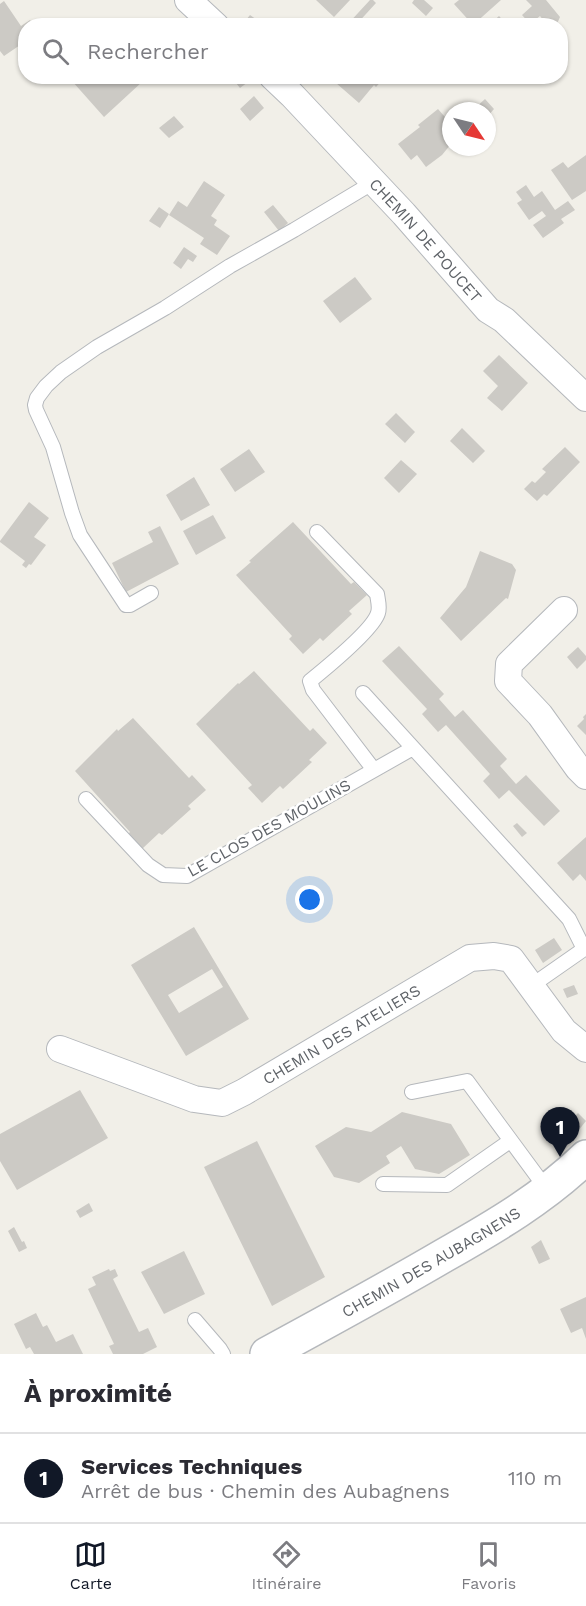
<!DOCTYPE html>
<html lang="fr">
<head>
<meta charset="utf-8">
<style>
  :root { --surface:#fff; --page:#f2f2f3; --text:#2b2b33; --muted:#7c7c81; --line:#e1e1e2; --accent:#111827 }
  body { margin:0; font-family:"Work Sans",sans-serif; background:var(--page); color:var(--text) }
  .compass { position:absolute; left:442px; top:102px; width:54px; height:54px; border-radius:50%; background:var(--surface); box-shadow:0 2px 4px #0004; rotate:125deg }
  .you { position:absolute; left:310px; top:900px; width:21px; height:21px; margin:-15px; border:4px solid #fff; border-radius:50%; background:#1a73e8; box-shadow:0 0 0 9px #1a73e833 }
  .badge { display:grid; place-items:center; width:39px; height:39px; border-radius:50%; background:var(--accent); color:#fff; font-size:20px; font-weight:700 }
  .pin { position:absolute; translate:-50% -50px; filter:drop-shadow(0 2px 3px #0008) }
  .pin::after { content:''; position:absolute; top:32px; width:21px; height:18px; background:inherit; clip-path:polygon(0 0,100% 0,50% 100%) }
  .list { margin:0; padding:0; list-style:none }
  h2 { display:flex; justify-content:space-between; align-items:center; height:78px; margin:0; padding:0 24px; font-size:26px }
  h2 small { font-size:20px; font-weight:400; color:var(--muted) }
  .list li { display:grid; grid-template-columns:39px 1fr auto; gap:18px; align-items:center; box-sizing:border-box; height:90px; padding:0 24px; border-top:2px solid var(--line) }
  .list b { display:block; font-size:22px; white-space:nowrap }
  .list p { margin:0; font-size:20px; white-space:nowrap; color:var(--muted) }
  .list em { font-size:20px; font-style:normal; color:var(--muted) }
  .icon { flex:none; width:33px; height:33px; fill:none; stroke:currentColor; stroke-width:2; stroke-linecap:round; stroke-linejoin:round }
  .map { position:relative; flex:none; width:586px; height:1354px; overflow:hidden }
  .search { position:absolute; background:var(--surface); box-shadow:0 2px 4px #0004; left:18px; right:18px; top:18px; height:66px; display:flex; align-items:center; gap:15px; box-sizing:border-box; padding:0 21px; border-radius:24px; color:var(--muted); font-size:22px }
  .sheet { height:168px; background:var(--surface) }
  nav { display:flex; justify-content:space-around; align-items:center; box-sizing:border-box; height:84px; border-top:2px solid var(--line); background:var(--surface); font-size:16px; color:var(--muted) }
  nav a { display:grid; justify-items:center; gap:3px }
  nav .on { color:var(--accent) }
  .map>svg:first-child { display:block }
  .building { fill:#cccac5; fill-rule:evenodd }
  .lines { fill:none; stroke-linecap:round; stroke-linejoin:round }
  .service-casing { stroke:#b5b8bc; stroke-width:16 }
  .minor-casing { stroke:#b5b8bc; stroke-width:28 }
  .tertiary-casing { stroke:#b5b8bc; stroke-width:36 }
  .service { stroke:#fff; stroke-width:14 }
  .minor { stroke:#fff; stroke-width:26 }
  .tertiary { stroke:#fff; stroke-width:33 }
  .labels { text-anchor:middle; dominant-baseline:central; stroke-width:5; stroke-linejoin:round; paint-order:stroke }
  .street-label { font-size:16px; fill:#5f6368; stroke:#fff }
</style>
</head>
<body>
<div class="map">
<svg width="586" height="1354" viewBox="0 0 586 1354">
  <rect width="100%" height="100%" fill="#f1efe8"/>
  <!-- building -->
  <path class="building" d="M316,0h34l-16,17z
    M370,0h3l3,3 -21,23h-9z
    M414,0h10l9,8 -7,8 -14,-13z
    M459,0h42l-28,25 -19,-21z
    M526,0h20l14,17 -4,9h-8l-8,-10 -10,8 -8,-9 10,-9z
    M4,1l17,25 9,-6 4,6h-8v15l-22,15 -4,-5v-47z
    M250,15l7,5 -5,5 -6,-5z
    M499,16l9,10h-20z
    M76,76h36l6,7 7,-7h12l5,6 -38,35 -32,-36z
    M246,76h10l-16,12 -4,-5z
    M335,76h48l1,2 -8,9 -2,-2 -15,18 -23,-20 2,-3z
    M254,96l10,12 -14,13 -10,-12z
    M485,99l9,10 -7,8v-6h-14l1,-2z
    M438,109l13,15 -2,4 2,2v14l-9,11 -16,12 -9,-12 -6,5 -13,-16 22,-17 -2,-2z
    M174,116l10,11 -15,11 -10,-10z
    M586,155v36l-14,9 -21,-30 12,-8 5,6z
    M204,181l21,14 -14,21 6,4 -3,5 16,11 -13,19 -17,-11 4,-6 -35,-23 9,-14 9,6z
    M526,185l8,12 8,-6 13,19 13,-9 7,9 -14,9 3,4 -21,15 -10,-13 13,-9 -4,-5 -13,9 -12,-17 5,-3 -6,-8z
    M273,205l15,18 -9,8 -15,-19z
    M159,207l10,7 -9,14 -11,-7z
    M184,247l13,9 -4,6 -5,-3 -7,10 -8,-6z
    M355,277l17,22 -32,24 -17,-22z
    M499,355l29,28 -26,28 -15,-13 11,-12 -15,-15z
    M396,413l19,19 -10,11 -20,-19z
    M462,428l23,23 -12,12 -23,-22z
    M565,447l15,15 -33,34 -3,-2 -7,7 -13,-12 8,-8 3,2 11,-11 -4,-3z
    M249,449l16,23 -30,20 -15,-23z
    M401,460l16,14 -18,19 -15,-15z
    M194,477l16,28 -29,16 -15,-26z
    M29,502l20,16 -15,19 12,8 -15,20 -2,-1 -3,4 -4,-3 3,-4 -25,-19v-1z
    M213,515l13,23 -30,17 -13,-24z
    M293,522l58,62 3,-2 13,13 -18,16 3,3 -29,27 -3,-3 -17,16 -14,-15 3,-3 -56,-61 15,-13 -2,-1z
    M160,526l19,38 -53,28 -14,-29 41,-21 -5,-10z
    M480,551l32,13 4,6 -8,29 -2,-1 -45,43 -21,-23 26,-31z
    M399,646l45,48 -5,5 16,18 8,-7 44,49 -7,7 16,18 10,-9 34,36 -16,15 -35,-36 -10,9 -16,-18 7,-7 -44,-49 -8,7 -16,-18 5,-5 -45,-48z
    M578,647l8,9v4l-9,9 -10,-12z
    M254,671l56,60 3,-3 14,15 -18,17 3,2 -29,27 -3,-3 -18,17 -14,-15 4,-3 -56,-61 42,-41 1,1z
    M586,714v21l-9,-9 7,-7 -1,-2z
    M133,718l56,60 3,-3 14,15 -18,16 3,3 -29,26 -3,-2 -17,16 -14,-15 2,-2 -55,-61 42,-42 1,2z
    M517,823l10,10 -5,4 -9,-11z
    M586,837v44l-6,-7 -7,7 -16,-18z
    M194,927l55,92 -63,37 -55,-91zM212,969l11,18 -44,26 -11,-18z
    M554,938l8,12 -19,13 -8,-13z
    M574,985l4,9 -11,4 -4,-9z
    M80,1090l28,48 -91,52 -17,-29v-27z
    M402,1112l49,12 19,31 -31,19 -24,-5 -14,-23 -15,10 4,7 -31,20 -25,-6 -19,-31 31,-19 25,5z
    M578,1113l8,8 -8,10 -9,-9z
    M257,1141l68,136 -53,29 -68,-139z
    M89,1203l4,8 -13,7 -4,-7z
    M14,1227l8,15 2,-1 3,7 -8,4 -11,-21z
    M541,1240l9,19 -11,5 -8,-17z
    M184,1251l21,43 -41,20 -23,-42z
    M109,1269l1,2 5,-2 3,7 -5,3 26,53 9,-4 9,19 -14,7h-30l-4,-8 5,-2 -26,-55 8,-4 -4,-8z
    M586,1297v42l-4,-11 -11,5 -11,-24z
    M36,1313l7,14 4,-2 9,17 17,-8 10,20h-49l-4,-7 -4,2 -12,-25z"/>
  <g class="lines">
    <defs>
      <path id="service" d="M317,532l60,62c1,7 3,13 1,19 -5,17 -52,55 -68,68l3,9 61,80
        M151,593l-21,12h-4l-46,-70 -8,-22 -19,-66 -17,-37 -1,-5 2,-7 9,-12 15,-14 36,-25 68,-39 65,-42 64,-36 80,-48
        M363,693l206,226 15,30 -53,37
        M86,799l62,66 15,10 24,1 226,-128
        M412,1092l55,-11 81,110
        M383,1184l64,1 63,-44
        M195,1320l25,29 3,5"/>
      <g id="minor">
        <path d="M188,0l28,26"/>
        <path id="s1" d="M272,76l20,19 112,119 84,96 16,10 82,78"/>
        <path d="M564,610l-55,54 -1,17 32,34 38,53 8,8"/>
        <path id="s2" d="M60,1049l134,50 28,4 22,-11 226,-134 24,-2 17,3 53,72 22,18"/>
      </g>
      <g id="tertiary">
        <path id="s3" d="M267,1354c59,-32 118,-64 176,-98 51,-29 101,-58 143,-99"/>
      </g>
    </defs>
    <!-- service casing -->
    <use href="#service" class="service-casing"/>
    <!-- minor casing -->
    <use href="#minor" class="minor-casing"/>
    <!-- tertiary casing -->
    <use href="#tertiary" class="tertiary-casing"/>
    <!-- service -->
    <use href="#service" class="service"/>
    <!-- minor -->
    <use href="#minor" class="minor"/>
    <!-- tertiary -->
    <use href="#tertiary" class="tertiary"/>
  </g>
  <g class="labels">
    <!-- street labels -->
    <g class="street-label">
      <text stroke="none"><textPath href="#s1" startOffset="225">CHEMIN DE POUCET</textPath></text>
      <text transform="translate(269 828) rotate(-29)">LE CLOS DES MOULINS</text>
      <text stroke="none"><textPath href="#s2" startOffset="309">CHEMIN DES ATELIERS</textPath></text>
      <text stroke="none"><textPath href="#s3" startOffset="188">CHEMIN DES AUBAGNENS</textPath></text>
    </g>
  </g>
</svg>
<svg class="compass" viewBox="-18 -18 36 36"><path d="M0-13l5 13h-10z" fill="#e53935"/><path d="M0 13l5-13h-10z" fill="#7c7c81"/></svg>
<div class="you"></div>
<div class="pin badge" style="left:560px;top:1157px">1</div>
<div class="search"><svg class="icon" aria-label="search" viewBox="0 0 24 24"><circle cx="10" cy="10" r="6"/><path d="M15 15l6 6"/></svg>Rechercher</div>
</div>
<section class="sheet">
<h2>À proximité<small></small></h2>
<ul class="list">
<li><span class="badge">1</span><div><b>Services Techniques</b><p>Arrêt de bus · Chemin des Aubagnens</p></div><em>110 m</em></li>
</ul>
</section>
<nav>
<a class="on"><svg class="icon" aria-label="map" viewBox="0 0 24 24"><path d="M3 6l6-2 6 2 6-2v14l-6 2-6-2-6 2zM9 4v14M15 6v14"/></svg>Carte</a>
<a><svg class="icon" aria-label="directions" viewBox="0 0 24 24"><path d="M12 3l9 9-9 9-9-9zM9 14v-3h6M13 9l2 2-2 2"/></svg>Itinéraire</a>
<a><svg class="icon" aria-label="saved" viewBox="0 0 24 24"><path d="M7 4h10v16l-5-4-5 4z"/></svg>Favoris</a>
</nav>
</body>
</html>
